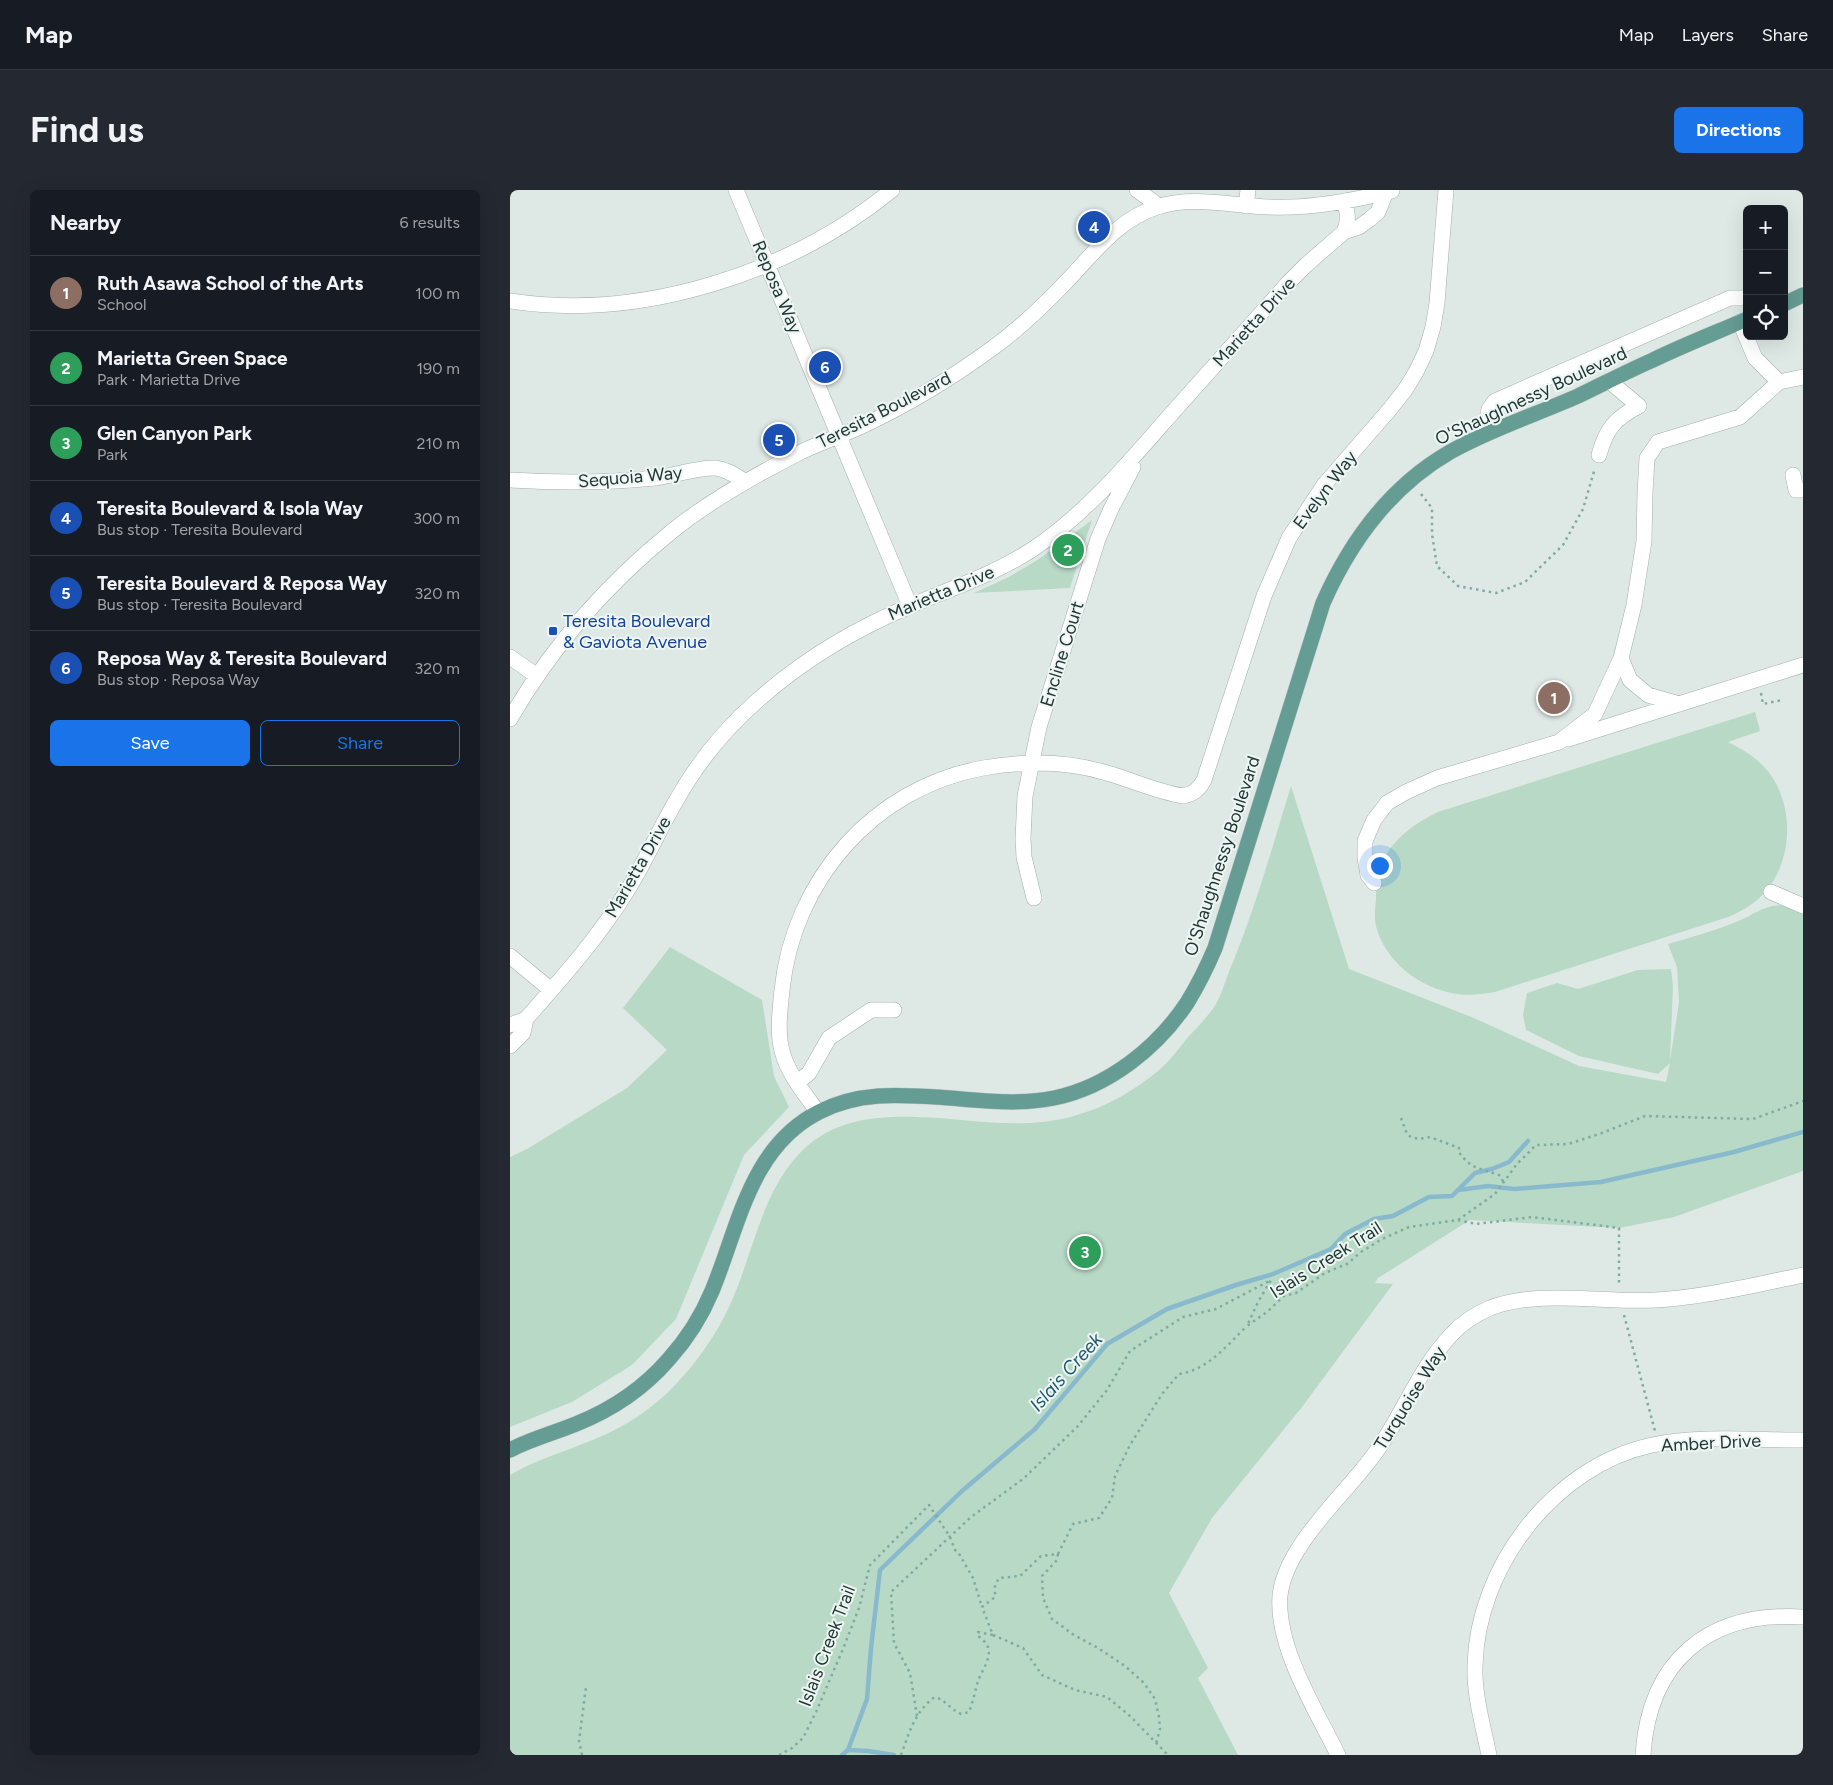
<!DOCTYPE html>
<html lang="en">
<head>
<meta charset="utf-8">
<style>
  :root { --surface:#171b24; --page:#242831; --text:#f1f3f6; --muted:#9ea1a6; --line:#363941; --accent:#1a73e8 }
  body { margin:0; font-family:Figtree,sans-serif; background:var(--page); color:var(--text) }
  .controls { position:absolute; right:15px; top:15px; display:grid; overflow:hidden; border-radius:8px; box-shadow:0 5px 20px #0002 }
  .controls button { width:45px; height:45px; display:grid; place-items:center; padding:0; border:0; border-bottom:1px solid var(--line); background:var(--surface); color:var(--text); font:25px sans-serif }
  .you { position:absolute; left:869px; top:675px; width:18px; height:18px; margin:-12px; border:4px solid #fff; border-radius:50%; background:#1a73e8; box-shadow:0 0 0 8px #1a73e833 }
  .badge { display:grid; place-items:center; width:32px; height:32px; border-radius:50%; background:var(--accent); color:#fff; font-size:16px; font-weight:700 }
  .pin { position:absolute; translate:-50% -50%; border:2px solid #fff; box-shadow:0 1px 5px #0006 }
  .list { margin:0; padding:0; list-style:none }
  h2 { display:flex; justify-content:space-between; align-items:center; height:65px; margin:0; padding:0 20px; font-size:21px }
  h2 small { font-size:16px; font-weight:400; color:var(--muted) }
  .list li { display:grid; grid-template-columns:32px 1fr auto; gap:15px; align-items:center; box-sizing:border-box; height:75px; padding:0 20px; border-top:1px solid var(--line) }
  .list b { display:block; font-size:19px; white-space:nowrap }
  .list p { margin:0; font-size:16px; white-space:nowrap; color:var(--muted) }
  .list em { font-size:16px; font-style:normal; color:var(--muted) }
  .actions { display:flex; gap:10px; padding:15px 20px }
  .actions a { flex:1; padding:11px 0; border:1px solid var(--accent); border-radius:8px; text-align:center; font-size:18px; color:var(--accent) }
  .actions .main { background:var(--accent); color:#fff }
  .icon { flex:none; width:28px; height:28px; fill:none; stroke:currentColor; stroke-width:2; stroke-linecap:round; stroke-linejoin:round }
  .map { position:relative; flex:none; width:1293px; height:1565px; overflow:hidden; border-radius:8px }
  header { display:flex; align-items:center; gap:30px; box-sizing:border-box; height:70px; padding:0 25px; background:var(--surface); border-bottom:1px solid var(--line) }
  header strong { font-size:24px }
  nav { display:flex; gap:28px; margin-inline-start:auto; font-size:18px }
  .intro { display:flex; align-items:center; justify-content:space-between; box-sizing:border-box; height:120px; padding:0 30px }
  h1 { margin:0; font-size:35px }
  .button { padding:12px 22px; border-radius:8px; background:var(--accent); color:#fff; font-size:18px; font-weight:700 }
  main { display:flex; gap:30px; padding:0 30px }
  aside { flex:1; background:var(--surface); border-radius:8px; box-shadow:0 5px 20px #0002 }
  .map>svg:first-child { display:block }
  .green { fill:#b8d9c5 }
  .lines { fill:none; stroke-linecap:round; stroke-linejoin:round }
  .stream { stroke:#88b9cc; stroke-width:4.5 }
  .minor-casing { stroke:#a2b0ac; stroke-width:16 }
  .major-casing { stroke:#bcc3c2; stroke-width:16 }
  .path { stroke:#80aba2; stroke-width:2.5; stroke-dasharray:2.5 4; stroke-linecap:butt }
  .minor { stroke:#fff; stroke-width:15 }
  .major { stroke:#659c94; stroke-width:15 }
  .transit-dot { fill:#1a4fb4; stroke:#eef6f3; stroke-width:2 }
  .labels { text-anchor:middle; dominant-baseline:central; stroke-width:4; stroke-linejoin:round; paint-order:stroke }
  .street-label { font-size:18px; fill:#213734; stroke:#eef6f3 }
  .transit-label { font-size:18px; fill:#164399; stroke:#eef6f3; text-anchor:start }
  .water-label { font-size:19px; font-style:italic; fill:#1f586f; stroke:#eef6f3 }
</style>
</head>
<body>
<header>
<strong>Map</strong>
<nav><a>Map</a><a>Layers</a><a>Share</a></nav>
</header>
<div class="intro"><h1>Find us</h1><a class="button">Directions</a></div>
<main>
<aside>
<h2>Nearby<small>6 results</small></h2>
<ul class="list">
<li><span class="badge" style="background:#8d6e63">1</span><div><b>Ruth Asawa School of the Arts</b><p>School</p></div><em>100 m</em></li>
<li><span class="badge" style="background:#2e9e5b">2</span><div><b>Marietta Green Space</b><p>Park · Marietta Drive</p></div><em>190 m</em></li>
<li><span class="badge" style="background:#2e9e5b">3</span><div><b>Glen Canyon Park</b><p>Park</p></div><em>210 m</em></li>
<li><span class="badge" style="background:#1a4fb4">4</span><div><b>Teresita Boulevard &amp; Isola Way</b><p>Bus stop · Teresita Boulevard</p></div><em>300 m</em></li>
<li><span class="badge" style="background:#1a4fb4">5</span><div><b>Teresita Boulevard &amp; Reposa Way</b><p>Bus stop · Teresita Boulevard</p></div><em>320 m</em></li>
<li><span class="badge" style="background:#1a4fb4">6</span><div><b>Reposa Way &amp; Teresita Boulevard</b><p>Bus stop · Reposa Way</p></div><em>320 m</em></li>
</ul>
<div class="actions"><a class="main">Save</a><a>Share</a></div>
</aside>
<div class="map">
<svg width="1293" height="1565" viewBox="0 0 1293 1565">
  <rect width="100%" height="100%" fill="#dee9e5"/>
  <!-- green -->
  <path class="green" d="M582,330l-22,68 -96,5 35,-16 30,-18z
    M1245,522l5,19 -32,11c16,8 31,17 42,32 22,30 23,77 2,109 -10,16 -27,27 -44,34l-233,75c-13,2 -26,4 -38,2 -36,-5 -72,-32 -81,-68 -2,-8 -1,-18 0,-26 0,-14 2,-29 8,-41 11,-22 33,-37 54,-47z
    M781,596l58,183 125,49 105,48 87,16 4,-19 -12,11 -79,-18 -53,-26 -3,-15 4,-22 30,-10 21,6 60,-19 33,-1 2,17 -3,75 9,-59 -2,-35 -9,-23c21,-6 42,-12 63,-20 29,-10 37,-27 72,-14v261l-129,46 -55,11 -149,-8 -92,58 -3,5 18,1 -91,123 -90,111 -43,75 39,75 -10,10 40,77h-728v-280c27,-16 57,-24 85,-36 30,-12 60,-32 81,-55 21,-22 40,-49 53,-77 25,-53 32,-119 77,-160 36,-33 88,-32 133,-29 46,4 93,11 138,-3 29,-8 58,-25 81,-44 12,-10 21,-23 31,-35 8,-8 16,-17 23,-26 10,-13 14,-33 21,-48 23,-57 40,-117 58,-176z
    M160,757l92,53 12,76 15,31 -45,48 -68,164 -44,46 -60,37 -62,25v-270l17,-8 100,-61 40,-38 -44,-42z"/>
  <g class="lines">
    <!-- stream -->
    <path class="stream" d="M949,1000l29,-4 26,3 87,-7 133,-30 69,-20
      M338,1560l20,1 26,4
      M332,1565l6,-5 19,-51 4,-51 9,-78 82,-79 73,-62 72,-85 60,-35 69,-24 37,-11 58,-25 14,-15 29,-15 19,-3 36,-19 23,-1 23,-23 17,-4 17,-7 19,-21"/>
    <defs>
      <path id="minor" d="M226,0l174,416
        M627,0l22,16
        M736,16l2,-16
        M834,42c5,-11 4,-19 0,-31
        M0,111c132,20 280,-28 382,-111
        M1230,132l15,36 24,24 24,-5
        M1269,192l-39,35 -82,25 -11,16 -2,35 -1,48 -10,64 -13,53 9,22 18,15 31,9 124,-39
        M974,245l5,-26 6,-8 235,-103h17
        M1089,265c7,-26 16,-37 40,-49l-30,-25
        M1283,285l3,15h7
        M0,290c48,3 97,3 145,-2 17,-2 45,-11 60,-10 12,1 21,8 31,14
        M0,467l27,19
        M0,529c41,-71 97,-135 161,-187 38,-31 81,-55 124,-77 21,-11 43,-18 65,-28 47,-22 92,-49 134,-80 26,-19 50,-42 72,-65 28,-29 51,-62 91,-75 36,-12 75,-1 112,0 41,2 83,-6 123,-16
        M1058,549l111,-35
        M864,693l-6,-8 -3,-17v-17l9,-21 13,-17 19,-11 31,-14 122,-36 36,-28 26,-56
        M1261,702l32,14
        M524,708l-10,-41 -1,-19 2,-42 14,-69 59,-188 13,-30 22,-42
        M0,766l41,34
        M0,835l16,-6c36,-41 72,-81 101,-128 18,-29 32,-61 49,-90 21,-38 50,-73 82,-101 45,-40 97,-71 152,-94 42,-18 85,-32 123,-57 51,-34 92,-82 132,-128 41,-46 82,-92 123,-138l18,-18 38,-33 15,-5 11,-8 8,-7 8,-20
        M0,856l13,-13 3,-14
        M287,893l12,-10 20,-35 42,-28h23
        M308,922c-14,-19 -30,-38 -36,-61 -5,-19 -2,-41 0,-61 11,-109 91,-202 201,-222 40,-7 84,-7 124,5 25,7 50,19 76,23 11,-2 16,-7 21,-16l60,-184 25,-58 35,-53 66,-76 15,-19 11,-18 10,-21 7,-24 4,-24 9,-113
        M828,1565c-22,-45 -62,-108 -58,-159 5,-52 69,-104 98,-147 26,-37 42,-82 74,-115 10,-11 24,-20 38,-26 49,-19 114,-5 166,-8 49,-3 98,-15 147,-25
        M979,1565c-6,-29 -15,-60 -14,-89 2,-99 79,-200 177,-221 49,-10 101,-5 151,-5
        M1133,1565c6,-95 66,-144 160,-138"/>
      <path id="major" d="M1274,114l19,-9
        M0,1260c21,-11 44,-17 66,-26 35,-14 68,-36 93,-65 18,-20 33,-44 43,-68 27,-65 38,-144 107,-179 42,-22 86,-17 131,-14 35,3 70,7 104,0 54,-11 103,-50 133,-95 11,-18 20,-36 28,-55l108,-345c27,-61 68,-117 127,-151 41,-23 85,-37 128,-56 25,-12 50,-25 75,-36 31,-15 62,-27 94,-41"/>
    </defs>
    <!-- minor casing -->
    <use href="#minor" class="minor-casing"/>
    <!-- major casing -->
    <use href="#major" class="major-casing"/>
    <!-- path -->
    <path class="path" d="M911,304l11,14v26l5,32 21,20 38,7 29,-11 38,-37 20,-36 12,-41
      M1251,503l2,11 19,-4
      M891,928l6,16 4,3 8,2 11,-2 29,11 -1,3c15,21 22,16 43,25l2,6
      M948,1030l18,4 56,-7 87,11v58
      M1114,1125l31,116
      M548,1364l-1,6 -15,16 1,22 9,21 22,16 24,13 27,18 19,17 11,16 4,18 1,12 -4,15
      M483,1445l30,13 19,27 33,15 32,7 23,19 38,39
      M407,1526l-7,-43 -16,-30 -3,-51 80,-75 52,-38 55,-53 29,-36 23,-39 53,-34 33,-8 55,-29 -13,22 -11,24 20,-14 17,-16 12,-3 29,-20 22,-9 14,-12 21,-13 27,-12 49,-7 37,-26 22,-30 19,-19 32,-1 34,-11 43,-17 108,3 50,-18
      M72,1565l-3,-14 7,-54
      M269,1565l13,-7 11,-10 13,-26 27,-63 16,-41 11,-43 59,-60 21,32 5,13 3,2 15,26 9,29
      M391,1565c8,-22 14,-44 34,-58 12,4 15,12 26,17l8,-2c4,-10 6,-21 9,-31 6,-16 21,-31 0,-45v-4l15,3 -11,-28 13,-10v-12l4,-7 21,-2 21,-20 17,-2 15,-30 26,-6 13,-20 3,-22 15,-31 32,-51 17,-20c29,-4 48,-29 68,-48"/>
    <!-- minor -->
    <use href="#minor" class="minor"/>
    <!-- major -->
    <use href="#major" class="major"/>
  </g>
  <!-- markers -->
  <rect class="transit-dot" x="38" y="436" width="10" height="10" rx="2.5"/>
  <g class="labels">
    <!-- street labels -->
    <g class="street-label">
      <text transform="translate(267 97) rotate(67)">Reposa Way</text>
      <text transform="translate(744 132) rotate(-48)">Marietta Drive</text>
      <text transform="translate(1021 206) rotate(-25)">O'Shaughnessy Boulevard</text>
      <text transform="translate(374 220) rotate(-27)">Teresita Boulevard</text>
      <text transform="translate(120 287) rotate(-5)">Sequoia Way</text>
      <text transform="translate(815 300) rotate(-53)">Evelyn Way</text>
      <text transform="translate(431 403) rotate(-23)">Marietta Drive</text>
      <text transform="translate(552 464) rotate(-73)">Encline Court</text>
      <text transform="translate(712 666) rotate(-72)">O'Shaughnessy Boulevard</text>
      <text transform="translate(128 677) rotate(-60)">Marietta Drive</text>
      <text transform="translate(816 1070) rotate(-32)">Islais Creek Trail</text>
      <text transform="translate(900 1208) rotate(-58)">Turquoise Way</text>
      <text transform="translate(1201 1253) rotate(-3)">Amber Drive</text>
      <text transform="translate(317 1456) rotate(-69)">Islais Creek Trail</text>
    </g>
    <!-- transit labels -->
    <g class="transit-label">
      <text x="53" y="431">Teresita Boulevard<tspan x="53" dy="21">&amp; Gaviota Avenue</tspan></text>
    </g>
    <!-- water labels -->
    <g class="water-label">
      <text transform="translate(556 1182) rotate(-48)">Islais Creek</text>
    </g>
  </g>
</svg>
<div class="controls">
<button>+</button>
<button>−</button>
<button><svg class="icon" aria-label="locate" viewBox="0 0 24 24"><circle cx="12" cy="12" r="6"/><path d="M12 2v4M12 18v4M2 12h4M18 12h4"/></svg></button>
</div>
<div class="you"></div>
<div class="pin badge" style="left:1044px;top:508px;background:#8d6e63">1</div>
<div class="pin badge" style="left:558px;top:360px;background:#2e9e5b">2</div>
<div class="pin badge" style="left:575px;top:1062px;background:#2e9e5b">3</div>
<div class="pin badge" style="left:584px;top:37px;background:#1a4fb4">4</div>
<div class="pin badge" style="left:269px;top:250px;background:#1a4fb4">5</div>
<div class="pin badge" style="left:315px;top:177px;background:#1a4fb4">6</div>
</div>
</main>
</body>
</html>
